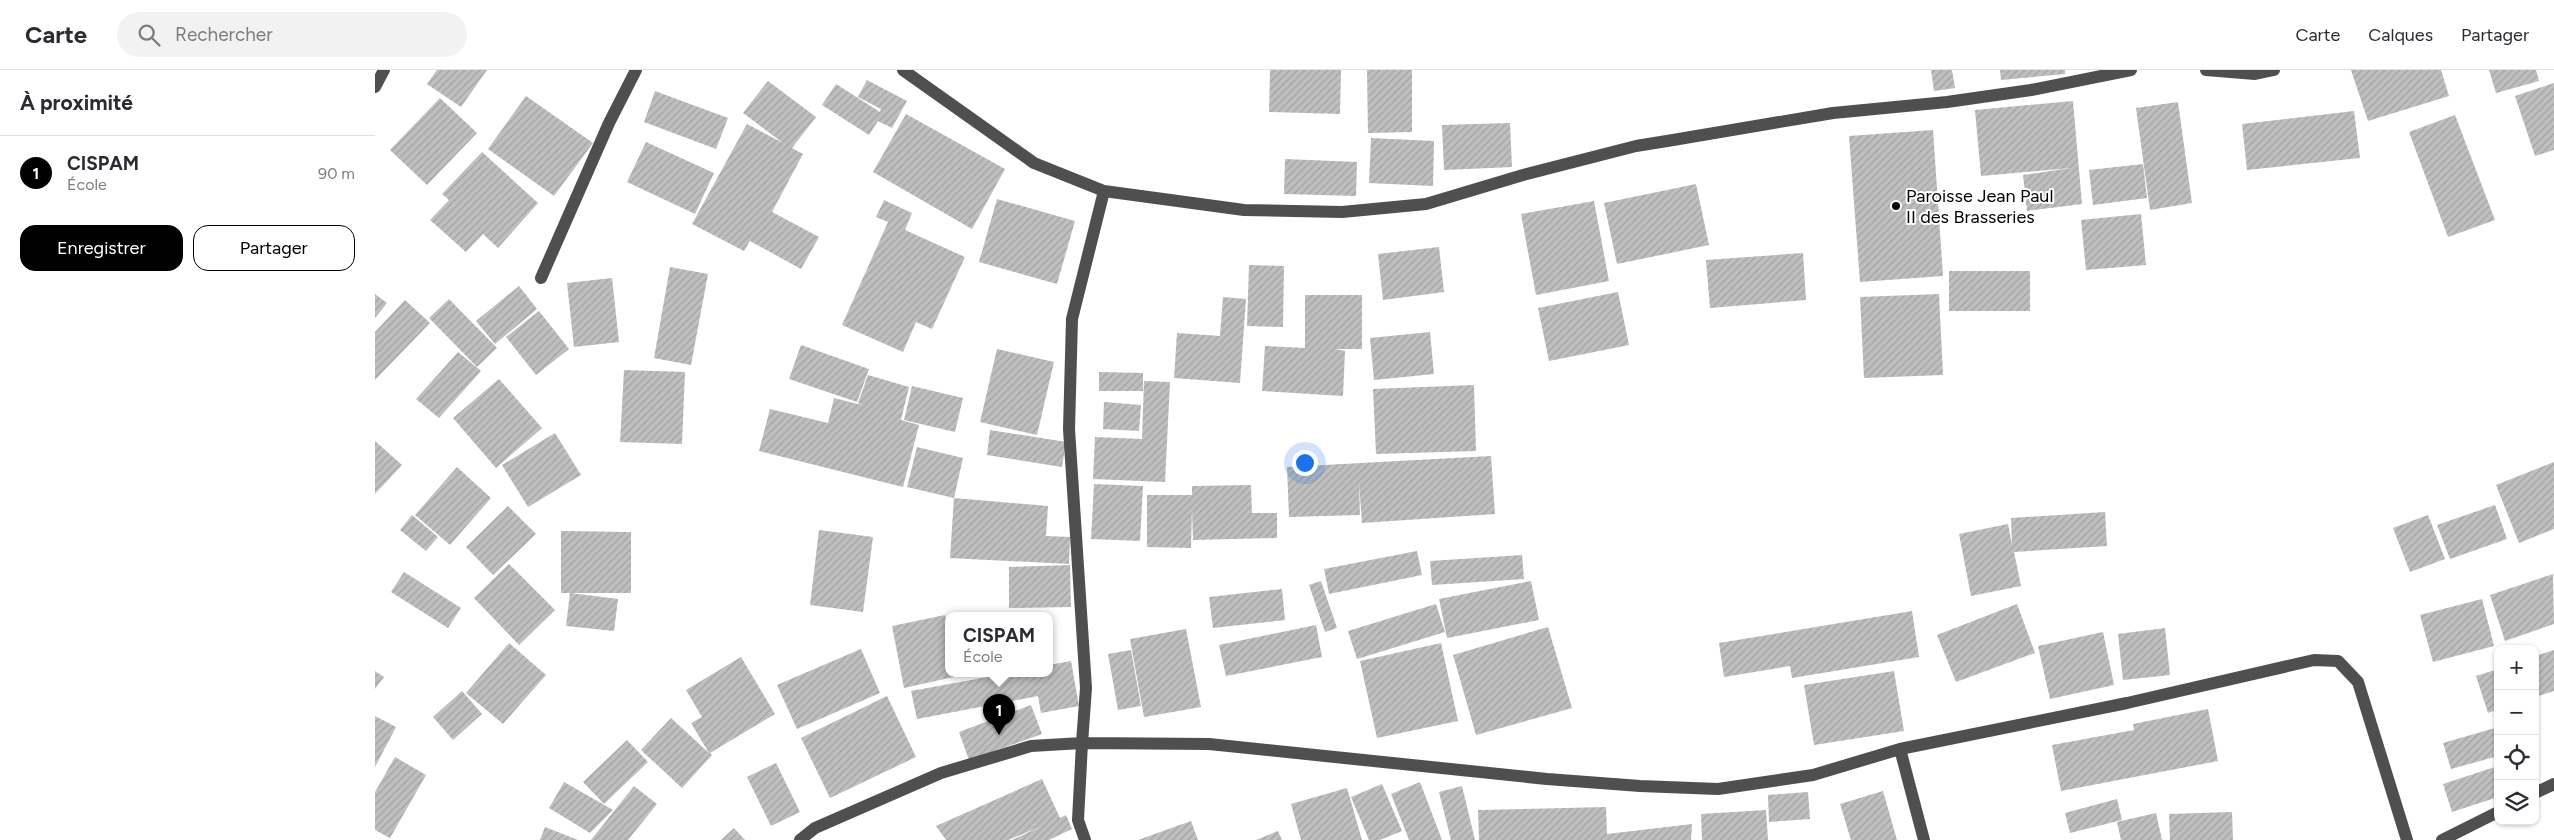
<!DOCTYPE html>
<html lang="fr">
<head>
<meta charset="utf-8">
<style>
  :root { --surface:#fff; --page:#f2f2f3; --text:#2b2b33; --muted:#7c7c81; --line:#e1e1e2; --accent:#000 }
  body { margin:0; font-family:Figtree,sans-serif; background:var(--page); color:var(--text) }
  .controls { position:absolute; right:15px; bottom:15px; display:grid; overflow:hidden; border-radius:10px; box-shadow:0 1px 4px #0004 }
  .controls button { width:45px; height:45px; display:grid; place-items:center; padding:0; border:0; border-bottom:1px solid var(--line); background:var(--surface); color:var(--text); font:25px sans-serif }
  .you { position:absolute; left:929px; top:392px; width:18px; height:18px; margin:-12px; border:4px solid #fff; border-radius:50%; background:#1a73e8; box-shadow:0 0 0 8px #1a73e833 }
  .badge { display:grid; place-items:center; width:32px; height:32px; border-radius:50%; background:var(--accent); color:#fff; font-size:16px; font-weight:700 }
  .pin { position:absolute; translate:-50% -41px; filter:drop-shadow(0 1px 2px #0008) }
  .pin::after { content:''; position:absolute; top:26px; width:18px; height:15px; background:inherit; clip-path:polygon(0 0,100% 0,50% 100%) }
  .popup { position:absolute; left:570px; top:542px; width:108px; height:65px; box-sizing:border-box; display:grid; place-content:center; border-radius:10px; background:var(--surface); filter:drop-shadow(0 1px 4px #0005); font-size:16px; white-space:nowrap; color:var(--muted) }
  .popup b { font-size:19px; color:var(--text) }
  .popup::after { content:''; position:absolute; left:50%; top:100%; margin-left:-10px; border:10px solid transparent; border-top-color:var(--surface) }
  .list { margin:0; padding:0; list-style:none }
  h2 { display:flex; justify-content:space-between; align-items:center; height:65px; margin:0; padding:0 20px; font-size:21px }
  h2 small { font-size:16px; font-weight:400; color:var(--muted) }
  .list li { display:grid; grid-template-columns:32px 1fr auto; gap:15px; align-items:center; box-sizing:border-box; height:75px; padding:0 20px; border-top:1px solid var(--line) }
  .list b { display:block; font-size:19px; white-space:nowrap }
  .list p { margin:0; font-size:16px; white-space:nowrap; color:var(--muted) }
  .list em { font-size:16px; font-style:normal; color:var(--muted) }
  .actions { display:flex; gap:10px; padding:15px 20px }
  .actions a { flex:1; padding:11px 0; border:1px solid var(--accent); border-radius:15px; text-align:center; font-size:18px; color:var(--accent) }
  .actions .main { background:var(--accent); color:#fff }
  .icon { flex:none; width:28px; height:28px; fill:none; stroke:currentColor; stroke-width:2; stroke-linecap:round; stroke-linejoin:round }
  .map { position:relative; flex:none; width:2179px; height:770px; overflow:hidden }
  header { display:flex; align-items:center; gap:30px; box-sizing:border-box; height:70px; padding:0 25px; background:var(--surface); border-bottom:1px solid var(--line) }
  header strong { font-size:24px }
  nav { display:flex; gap:28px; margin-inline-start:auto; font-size:18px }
  .search { width:350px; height:45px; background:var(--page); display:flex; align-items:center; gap:12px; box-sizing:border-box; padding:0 18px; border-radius:28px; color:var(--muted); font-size:19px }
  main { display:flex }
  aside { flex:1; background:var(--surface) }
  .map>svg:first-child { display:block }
  .building { fill:url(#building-hatch) }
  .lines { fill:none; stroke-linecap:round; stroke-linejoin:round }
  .minor { stroke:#4f4f4f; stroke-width:12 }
  .poi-dot { fill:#000; stroke:#fff; stroke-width:2 }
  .labels { text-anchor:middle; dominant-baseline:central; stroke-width:4; stroke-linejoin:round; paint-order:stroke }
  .poi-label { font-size:18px; fill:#000; stroke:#fff; text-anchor:start }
</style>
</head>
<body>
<header>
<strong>Carte</strong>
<div class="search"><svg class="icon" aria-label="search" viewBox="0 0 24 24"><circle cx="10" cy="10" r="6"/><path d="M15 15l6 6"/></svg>Rechercher</div>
<nav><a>Carte</a><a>Calques</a><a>Partager</a></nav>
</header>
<main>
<aside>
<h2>À proximité<small></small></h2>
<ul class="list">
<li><span class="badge">1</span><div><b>CISPAM</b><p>École</p></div><em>90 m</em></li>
</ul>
<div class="actions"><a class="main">Enregistrer</a><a>Partager</a></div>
</aside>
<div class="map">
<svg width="2179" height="770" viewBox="0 0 2179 770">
  <defs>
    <pattern id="building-hatch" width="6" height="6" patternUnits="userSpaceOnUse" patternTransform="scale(1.25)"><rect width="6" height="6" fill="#bfbfbf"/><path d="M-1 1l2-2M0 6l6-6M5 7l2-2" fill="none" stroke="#a2a2a2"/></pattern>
  </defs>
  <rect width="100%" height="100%" fill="#fff"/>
  <!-- building -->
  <path class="building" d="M62,0h50l-26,37 -34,-23z
    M895,0h71l-1,44 -71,-2z
    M992,0h45v62l-44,1z
    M1556,0h21l3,18 -21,3z
    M1625,0h65v4l-64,6z
    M1976,0h90l8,26 -81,25z
    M2114,0h47l3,11 -43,12z
    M492,10l40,21 -15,27 -14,-7 -9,14 -47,-30 14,-21 44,28 1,-3 -23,-12z
    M393,11l48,36 -24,31 11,6 -31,58 47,25 -18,32 -51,-28 -6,10 -52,-27 55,-100 36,19 -40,-30z
    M2179,13v67l-19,6 -20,-60z
    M280,21l73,27 -12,31 -72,-27z
    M151,26l67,47 -39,53 -66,-47z
    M65,28l37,35 -50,52 -37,-35z
    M1698,31l9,103 -55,7 -4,-36 48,-7 -90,8 -6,-66z
    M1803,32l14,101 -42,7 -14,-102z
    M1979,41l6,47 -113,12 -5,-46z
    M531,44l99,55 -33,60 -99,-57z
    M2080,45l40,105 -47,17 -39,-105z
    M1135,53l2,44 -68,3 -2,-45z
    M1558,60l10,146 -83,6 -11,-146z
    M996,68l63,3 -1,45 -64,-3z
    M271,72l68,31 -19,41 -68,-32z
    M107,82l56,51 -40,45 -15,-14 -17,18 -36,-32 19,-20 -7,-6z
    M910,89l72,3 -1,34 -72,-2z
    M1768,94l4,34 -54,7 -4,-35z
    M1321,114l13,61 -92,19 -13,-61z
    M622,129l78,22 -18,63 -78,-22z
    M509,130l28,13 -7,17 60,27 -33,72 -16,-7 -13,30 -61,-27 46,-103 -12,-5z
    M1219,131l15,80 -73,14 -15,-81z
    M1766,144l5,51 -60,5 -5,-50z
    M1064,177l5,45 -61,8 -5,-46z
    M1428,183l3,47 -96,8 -4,-48z
    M874,195l35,1 -1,61 -36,-1z
    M295,197l38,7 -17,91 -37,-7z
    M1574,201h81v40h-81z
    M237,208l7,64 -45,5 -7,-64z
    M144,216l18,23 -42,35 -19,-23z
    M1243,222l11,53 -80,16 -11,-53z
    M0,224l12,9 -12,15z
    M1564,224l4,81 -79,3 -4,-81z
    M930,225h57v54h-27l10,2 -2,45 -81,-5 3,-45 40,2z
    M848,227l23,2 -6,84 -66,-5 3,-45 43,3z
    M74,229l48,49 -20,19 -48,-49z
    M30,230l25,23 -55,57v-48z
    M164,241l30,38 -33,26 -30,-38z
    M1055,262l4,42 -60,6 -4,-42z
    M426,275l68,24 -12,33 -68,-23z
    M622,279l57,13 -17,73 -57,-13z
    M83,282l23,19 -42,47 -23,-19z
    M249,300l61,2 -3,72 -62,-2z
    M724,302l44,1v18h-44z
    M493,305l41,12 -8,33 18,5 -16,62 -144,-36 11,-42 58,14 6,-25 28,7 -4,-2z
    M124,309l43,49 -46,40 -43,-50z
    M769,311l26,1 -5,100 -72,-3 2,-42 47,2z
    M1099,315l2,66 -100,3 -3,-65z
    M537,316l51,12 -8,34 -51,-12z
    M729,332l37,3 -2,26 -36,-2z
    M615,360l76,12 -4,25 -75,-12z
    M180,363l26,42 -53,32 -26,-42z
    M0,371l27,24 -27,29z
    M542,377l46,11 -9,40 -47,-11z
    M1116,386l4,58 -133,9 -3,-40 1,32 -71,2 -2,-50z
    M2179,392v67l-35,14 -23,-58z
    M82,397l34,31 -41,47 -35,-30z
    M719,414l49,2 -3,55 -49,-2z
    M876,415l1,28h25v25l-84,2 -1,-31 -1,39 -44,-1v-52h45v-9z
    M579,428l94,8 -2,30 24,1 -1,27 -119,-6z
    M2120,435l12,34 -57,20 -13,-34z
    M133,436l28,28 -43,41 -27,-28z
    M1730,442l2,34 -93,6 7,34 -50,10 -12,-62 49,-10 4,21 -1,-27z
    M37,445l26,22 -12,14 -26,-21z
    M2053,445l17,44 -35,13 -17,-44z
    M444,460l54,7 -10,75 -53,-7z
    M186,461l70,1v61h-70z
    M1042,481l5,24 -93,19 -5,-25z
    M1147,485l2,24 -92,6 -2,-24z
    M134,494l46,46 -36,35 -45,-47z
    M695,495l1,42 -62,1v-41z
    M29,502l57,36 -13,20 -57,-36z
    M2178,504l1,50 -49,17 -15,-46z
    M946,511l16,47 -12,4 -16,-47z
    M1156,511l8,39 -92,18 -8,-39z
    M907,519l3,31 -72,8 -4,-31z
    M195,523l48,6 -4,32 -48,-5z
    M2107,529l12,47 -61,16 -13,-47z
    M1061,534l9,28 -88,27 -9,-28z
    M1642,534l18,49 -79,29 -19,-47z
    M1537,541l7,46 -127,21 -2,-12 -66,11 -5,-34z
    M570,545l4,20v39h8l1,2 -54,12 -12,-62z
    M941,555l6,32 -96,19 -7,-31z
    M1173,557l24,81 -96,27 -23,-80z
    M1790,558l5,47 -47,5 -5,-46z
    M811,559l15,78 -57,10 -14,-78z
    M1728,562l11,53 -64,14 -12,-53z
    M134,573l37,32 -43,49 -37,-31z
    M1066,573l17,78 -81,17 -17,-77z
    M486,579l19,44 -83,36 -20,-44z
    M756,580l10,56 -23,4 -10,-56z
    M2179,580v41l-19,6v-41z
    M366,587l34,57 -65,39 2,2 -30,33 -41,-38 30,-32 38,35 -18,-30 11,-6 -16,-27z
    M696,591l8,45 -38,7 -3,-17 -121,23 -6,-28 93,-17h45v-9z
    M2123,599v40l-10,4 -12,-37z
    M0,601l9,6 -9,12z
    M1519,601l10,60 -90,14 -10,-60z
    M87,621l20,23 -29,26 -20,-23z
    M512,626l29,61 -86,41 -29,-60z
    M656,635l11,29 -73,26 -10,-28z
    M1833,639l10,52 -157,30 -9,-46 82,-15 -1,-6z
    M0,646l21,11 -21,40z
    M2120,658l3,28 -47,13 -8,-26z
    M252,670l21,22 -44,42 -21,-22z
    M20,687l31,18 -36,63 -15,-8v-38z
    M401,693l24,49 -29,14 -24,-49z
    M2123,696v31l-46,15 -9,-28z
    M667,709l18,39 6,-3 6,14 -23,11h-37l30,-14 -34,14h-62l-10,-14z
    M189,712l49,28 -23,23 -41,-25z
    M1045,712l22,58h-33l-18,-46z
    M1007,714l20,47 -22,9h-11l-18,-43z
    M259,716l23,18 -29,36h-37z
    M1087,716l13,54h-24l-12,-48z
    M972,718l15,52h-61l-10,-36z
    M1508,721l14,49h-46l-11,-36z
    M1433,722l2,27 -41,3 -1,-27z
    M1742,729l5,21 -52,13 -5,-20z
    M1231,737l1,27 85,-10 -1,16h-212l-1,-30z
    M1391,740l2,30h-66l-1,-26z
    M1857,742l1,28h-63l-1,-26z
    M1781,743l6,27h-41l-4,-18z
    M816,751l7,19h-60z
    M170,757l33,13h-38z
    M359,758l11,12h-24z
    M903,761l4,9h-26z"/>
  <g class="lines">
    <!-- minor -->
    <path class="minor" d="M528,0l131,93 70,28 140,19 98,2 84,-8 97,-29 113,-29 37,-6 160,-27 114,-11 84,-12 100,-20
      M1831,0l49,4 19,-4
      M0,17l9,-17
      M166,208l68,-155 27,-53
      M1525,679l24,91
      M2160,723l19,-9
      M425,770l15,-12 126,-55 90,-27 51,-3 4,-55 -17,-259 3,-110 32,-128
      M710,770l-7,-20 4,-77 127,1 338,35 93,7 78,3 95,-14 87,-26 227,-46 187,-43 24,1 20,21 49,158
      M2067,770l56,-28"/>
  </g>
  <!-- markers -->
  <circle class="poi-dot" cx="1521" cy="136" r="5"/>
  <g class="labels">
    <!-- poi labels -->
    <g class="poi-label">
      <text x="1531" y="126">Paroisse Jean Paul<tspan x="1531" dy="21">II des Brasseries</tspan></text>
    </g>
  </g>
</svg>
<div class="controls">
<button>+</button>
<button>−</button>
<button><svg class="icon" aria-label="locate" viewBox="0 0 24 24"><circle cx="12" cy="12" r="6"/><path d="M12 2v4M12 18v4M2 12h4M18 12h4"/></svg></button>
<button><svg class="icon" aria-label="layers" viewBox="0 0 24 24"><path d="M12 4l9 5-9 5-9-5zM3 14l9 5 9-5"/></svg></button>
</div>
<div class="you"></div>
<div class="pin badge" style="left:624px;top:665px">1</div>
<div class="popup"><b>CISPAM</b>École</div>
</div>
</main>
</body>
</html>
